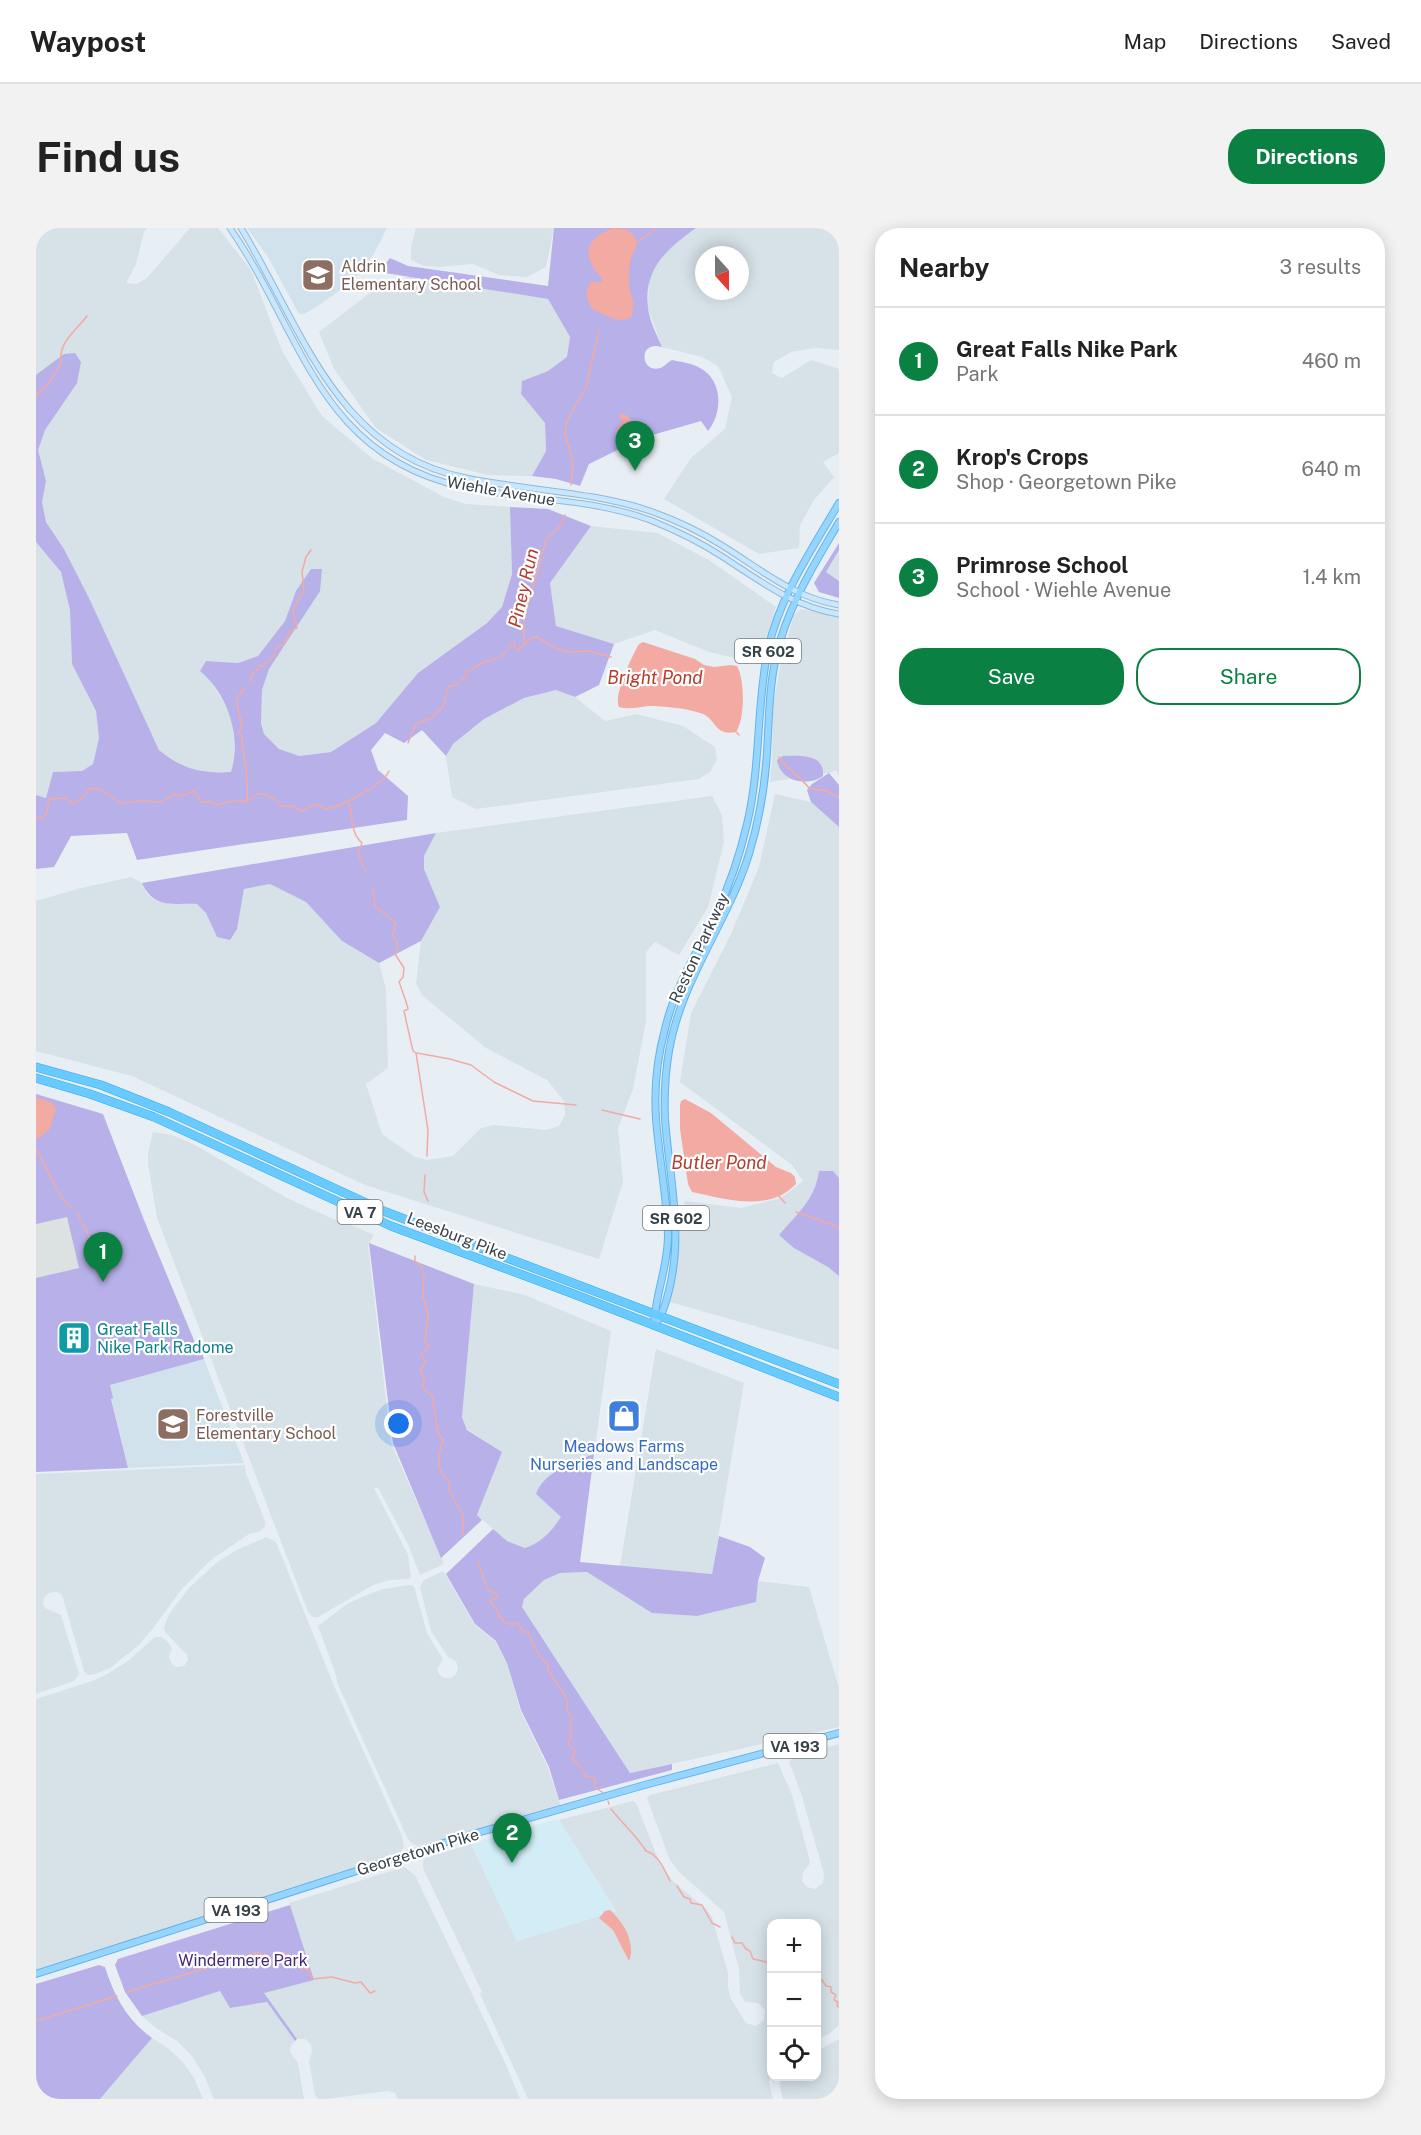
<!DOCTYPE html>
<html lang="en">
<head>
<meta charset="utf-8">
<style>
  :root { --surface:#fff; --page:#f2f2f2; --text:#222; --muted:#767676; --line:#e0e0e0; --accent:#0b8043 }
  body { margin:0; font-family:"Public Sans",sans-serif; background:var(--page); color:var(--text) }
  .controls { position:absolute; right:18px; bottom:18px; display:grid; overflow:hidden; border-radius:12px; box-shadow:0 3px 15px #0003 }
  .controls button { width:54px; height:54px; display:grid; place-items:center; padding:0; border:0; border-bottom:2px solid var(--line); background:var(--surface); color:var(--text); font:30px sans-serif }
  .compass { position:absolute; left:659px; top:18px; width:54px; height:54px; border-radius:50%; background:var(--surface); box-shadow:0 3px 15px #0003; rotate:159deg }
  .you { position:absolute; left:363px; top:1196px; width:21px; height:21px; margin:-15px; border:4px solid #fff; border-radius:50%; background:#1a73e8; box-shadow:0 0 0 9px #1a73e833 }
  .badge { display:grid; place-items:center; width:39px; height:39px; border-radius:50%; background:var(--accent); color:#fff; font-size:20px; font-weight:700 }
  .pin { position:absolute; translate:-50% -50px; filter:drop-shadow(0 2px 3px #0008) }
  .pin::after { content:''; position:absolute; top:32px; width:21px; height:18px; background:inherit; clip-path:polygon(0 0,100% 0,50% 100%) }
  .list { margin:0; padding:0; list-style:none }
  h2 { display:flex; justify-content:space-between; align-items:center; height:78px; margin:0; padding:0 24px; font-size:26px }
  h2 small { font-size:20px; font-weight:400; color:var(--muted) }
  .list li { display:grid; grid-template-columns:39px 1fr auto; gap:18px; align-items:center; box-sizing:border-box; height:108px; padding:0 24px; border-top:2px solid var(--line) }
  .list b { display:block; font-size:22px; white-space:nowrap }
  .list p { margin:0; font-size:20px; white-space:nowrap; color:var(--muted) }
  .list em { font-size:20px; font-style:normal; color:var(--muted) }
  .actions { display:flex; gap:12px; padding:18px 24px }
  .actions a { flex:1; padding:14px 0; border:2px solid var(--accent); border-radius:24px; text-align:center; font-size:21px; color:var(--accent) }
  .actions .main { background:var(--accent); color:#fff }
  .icon { flex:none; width:33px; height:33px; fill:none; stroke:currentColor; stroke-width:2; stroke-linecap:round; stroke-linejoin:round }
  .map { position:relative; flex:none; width:803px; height:1871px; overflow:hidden; border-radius:24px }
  header { display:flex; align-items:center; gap:36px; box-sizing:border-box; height:84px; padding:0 30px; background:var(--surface); border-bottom:2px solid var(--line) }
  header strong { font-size:28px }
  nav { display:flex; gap:33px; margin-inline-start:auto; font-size:21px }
  .intro { display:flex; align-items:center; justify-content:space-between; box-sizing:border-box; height:144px; padding:0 36px }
  h1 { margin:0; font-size:42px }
  .button { padding:15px 27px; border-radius:24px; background:var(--accent); color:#fff; font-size:21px; font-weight:700 }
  main { display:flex; gap:36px; padding:0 36px }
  aside { flex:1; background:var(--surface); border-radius:24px; box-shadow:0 3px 15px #0003 }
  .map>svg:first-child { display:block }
  .residential { fill:#d6e1e8; fill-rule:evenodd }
  .commercial { fill:#d2edf6 }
  .education { fill:#d1e2ed }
  .green { fill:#b7b0e9 }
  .parking { fill:#dce1e2 }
  .water { fill:#f2aaa3 }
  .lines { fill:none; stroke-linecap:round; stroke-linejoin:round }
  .stream { stroke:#f2aaa3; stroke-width:1.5 }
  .secondary-casing { stroke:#94b8d2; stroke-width:7 }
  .primary-casing { stroke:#64b4e6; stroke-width:8 }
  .highway-casing { stroke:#35abe1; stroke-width:9 }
  .secondary { stroke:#c7e6ff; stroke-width:5 }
  .primary { stroke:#96d5ff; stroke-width:6 }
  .highway { stroke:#68caff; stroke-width:8 }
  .labels { text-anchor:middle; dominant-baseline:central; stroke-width:4.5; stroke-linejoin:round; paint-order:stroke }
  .shield { fill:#fff; stroke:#727b7f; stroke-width:1.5 }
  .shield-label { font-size:15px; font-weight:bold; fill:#364248 }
  .education-label { font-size:16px; fill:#785e54; stroke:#fff; text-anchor:start }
  .street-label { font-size:16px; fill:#364248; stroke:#fff }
  .culture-label { font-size:16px; fill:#0d838f; stroke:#fff; text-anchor:start }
  .shop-label { font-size:16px; fill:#366cbe; stroke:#fff }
  .park-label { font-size:16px; fill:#41287b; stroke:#fff }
  .water-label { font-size:18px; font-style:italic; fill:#b63b2d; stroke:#fff }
</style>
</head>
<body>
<header>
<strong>Waypost</strong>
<nav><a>Map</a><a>Directions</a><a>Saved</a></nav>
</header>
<div class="intro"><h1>Find us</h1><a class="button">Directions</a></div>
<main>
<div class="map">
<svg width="803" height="1871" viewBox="0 0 803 1871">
  <rect width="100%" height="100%" fill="#e8eff4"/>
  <!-- residential -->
  <path class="residential" d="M0,0h111l-3,4 -8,32 -10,19 11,1 10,-6 43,-50h28l33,42 31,81 40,65 51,43 71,38 22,7 44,3 2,67 -10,33 -15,16 -69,50 -42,50 -45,29 -32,4 -20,-6 -15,-16 -3,-11 1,-33 34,-99 -11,30 -27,35 -20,7 -32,-2 -6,10 9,7 23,38 3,43 -4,13 -26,1 -30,-10 -16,-13 -70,-152 -25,-49 -18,-27 -4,-20 4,-21 -9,-31 8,-20 31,-47 -40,-8z
    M380,0h138l-8,39 -19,10 -28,-2 -26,-11 -35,3 -14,-1 -13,-6v-14z
    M660,0h143v122l-23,-2 -25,4 -17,10 -2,11 10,5 29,-18 28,9v84l-16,9 11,15 -20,23 -14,25 -1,23 -40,6 -95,-55 27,-41 34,-29 7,-32 -14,-31 -16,-9 -40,-10 -14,-39 1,-33 23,-30zM668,27h36v36h-36z
    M375,48l137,23 22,38 -2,20 -20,14 -26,10 -1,13 24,29 1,28 -14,25 -44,-1 -62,-15 -50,-32 -42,-59 -15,-37 56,-43z
    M555,298l66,7 52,27 67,47 -18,56 -49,-11 -54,-22 -41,14 -58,-18 -6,-43z
    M0,314l25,30 9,38 2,54 24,47 3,27 -6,26 -11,7 -29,1 -7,26 -10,-3z
    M803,322v31l-13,-9z
    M765,381l38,7v160l-3,-6 -7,3 -59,9 2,-22 1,-54 9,-50 12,-41z
    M520,462l19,7 30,24 31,-7 47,12 32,21 2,13 -7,12 -11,7 -223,30 -24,-12 -6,-41 7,-12 31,-25 40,-21z
    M739,566l36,8 28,25v523l-169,-48 15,-101 56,7 40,-10 22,-17 -11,-16 -112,-83 11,-69 40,-79 28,-67z
    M676,568l10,19 2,27 -16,65 -29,48 -24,-13 -9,10v69l-13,68 -15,39 5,54 -24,77 -234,-74 -233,-109 -96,-25v-150l45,-13 50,-11 11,6 6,12 10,7 39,2 9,9 11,24 20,-8 7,-40 26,-5 36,18 36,39 37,22 7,26 2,79 -22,16 16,50 33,23 12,3 26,-4 28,-28 13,-3 52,5 13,-4 6,-11 -1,-14 -17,-21 -61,-32 -63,-52 -7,-12 5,-43 19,-34 -16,-38v-13l12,-23z
    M117,904l19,3 23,10 90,52 48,22 9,2 32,14 -6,10 23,198 53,121 -24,11 -12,-31 -30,-56h-4l34,67 3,22 -2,2 -19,1 -17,5 -55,32h-5l-5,-5 -151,-394 -9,-54v-11z
    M438,1056l51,11 86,36 -17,123 -22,8 -36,32 25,23 -8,13 -18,15 -10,3 -18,-7 -30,-26 25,-63 -35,-23 -5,-12z
    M620,1121l88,34 -32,191 -92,-8z
    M209,1237l1,8 19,48v5l-4,5 -12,3 -38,26 -30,30 -27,37 -15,18 -29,23 -15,6 -7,1 -4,-4 -21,-73 -2,-4 -5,-2 -7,1 -5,5 -1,5 2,5 16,7 18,59 -5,7 -38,13v-220z
    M230,1309l10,5 58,144 68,150 2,12 -4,4 -89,32 -275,88v-273l59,-19 14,-7 19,-12 27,-24h6l6,4 5,7 -3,9 3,7 4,3 8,-1 4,-6 -1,-5 -22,-23 -1,-5 5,-13 20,-26 27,-25 19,-12z
    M407,1343l32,54 21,17 11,21 13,47 28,58 13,39 -143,39 -5,-2 -5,-5 -70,-154 -3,-13 -17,-46 29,-22 22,-10 15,-5 25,-4 5,1 13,47 16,26 -6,10 2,5 5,4h7l5,-4 2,-6 -2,-7 -8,-4 -17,-26 -11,-44 4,-7z
    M551,1344l65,41 45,3 59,-14 2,-21 51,6 30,101v39l-209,46 -108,-166 2,-8 20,-19 16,-7z
    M803,1516v281l-10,9 -12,5 -1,-115h-44v146l-3,12 4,17h-245l-48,-105 2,-2 -59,-124v-7l3,-3 45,-14 46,97 99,-30 -57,-91 74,-19 3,2 25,63 12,15 33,28 6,8 16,56v14l3,12 15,24 10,3 8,-6 1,-10 -7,-7 -13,-1 -5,-8 -1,-25 -15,-57 -44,-39 -10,-13 -23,-62 3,-3 128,-32 14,32 18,66 -1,4 -6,7 -1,9 5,6 8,2 8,-6 1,-9 -23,-81 -12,-31 4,-5z
    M368,1639l11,8 92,192 13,32h-122l-3,-6 -7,-2 -63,8h-7l-3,-4 -6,-34 3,-9 -1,-7 -6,-6h-8l-34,-47 51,-12 -25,-77z
    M184,1763l11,17 36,-6 28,39 -4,4 -1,7 8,11 6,36h-90l-10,-24 -12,-19 -15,-15 -21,-13 -14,-12z
    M116,1810l17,11 13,12 12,17 9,21h-103z
    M803,1811v60h-56l-3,-13 1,-9 35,-1 1,-25z"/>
  <!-- commercial -->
  <path class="commercial" d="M522,1591l58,92 -99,30 -46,-97z"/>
  <!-- education -->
  <path class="education" d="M211,0h140l-13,26 -20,26 -36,26 -14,8h-5l-31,-57z
    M168,1131l40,104 -116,5 -20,-83z"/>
  <!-- green -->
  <path class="green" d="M518,0h142c-28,20 -53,41 -48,79 1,13 9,28 14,40 -25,-7 -21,27 -2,21 5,-1 7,-6 12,-8 9,2 20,3 28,8 23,12 23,45 8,63l-7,-10 -59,17 -53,26 -9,22 -24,-7 -24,-3 14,-25 -1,-28 -24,-29 1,-13 26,-10 19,-14 3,-20 -22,-38 -169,-27 11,-14 18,8 140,20z
    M39,125l6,9 -4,21 -32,47 -7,20 8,31 -4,21 4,20 18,27 25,49 70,152c23,19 42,24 72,22 11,-35 -3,-78 -31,-101l6,-10 32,2 20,-7 27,-35 11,-30 15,-22h11l-2,22 -51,78 -7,21 -1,33 3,11 15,15 20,7 32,-4 45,-29 42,-50 69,-50 15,-16 10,-33 -2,-67 38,2 43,17 -41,57 6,43 58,18 -15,41 -24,12 -19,-7 -32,8 -40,21 -31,25 -7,12 -24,-26 -18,13 -19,-10 -14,17 7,20 30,26 -1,24 -270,40 -10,-27 -56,3 -17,31 -18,2v-74l10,3 7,-26 29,-1 11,-7 6,-26 -3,-27 -24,-47 -2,-54 -9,-38 -25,-30v-167l28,-21z
    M803,315v7l-13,22 13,9v17l-20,-6 -5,-9z
    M747,528c16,0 42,-3 40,20 -15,11 -43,6 -46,-16z
    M793,545l10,12v42l-28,-25 -4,-12 5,-6z
    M400,605l-12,23v13l16,38 -19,34 -42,22 -37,-22 -36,-39 -36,-18 -26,5 -7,40 -7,11 -13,-3 -11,-24 -9,-9c-25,-1 -43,5 -55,-21z
    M0,866l67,20 41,106 52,125h3l5,14 -94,26 3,13 -2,1 17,69 -92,4z
    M783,943h14l6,7v98l-11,-9 -34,-19 -15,-13c18,-21 36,-35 40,-64z
    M333,1015l105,41 -12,133 5,13 35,22 -25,63 5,5 -41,38 -48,-115z
    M558,1226l-14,108 132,12 7,-38 31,11 15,11 -7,23 -2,21 -59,14 -45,-3 -65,-41 -27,1 -16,7 -20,19 -2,8 108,166 42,-9v6l-113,30 -10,-33 -28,-57 -14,-47 -11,-22 -21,-17 -29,-50 47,-45 14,12 18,7c16,-5 27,-17 36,-31l-25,-23c8,-22 37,-32 58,-40z
    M254,1677l24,75 -50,13 33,46 -2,2 -28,-39 -37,6 -10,-17 -78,25 -17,-24 -10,-27 3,-6z
    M63,1737l6,2c9,29 22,53 47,71l-52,61h-64v-115z"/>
  <!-- parking -->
  <path class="parking" d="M31,989l12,51 -43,10v-54z"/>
  <!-- water -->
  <path class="water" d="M577,0c11,0 24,3 23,18 0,4 -4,8 -5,13 -2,6 -2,17 -2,23 0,15 7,15 3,33 -10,12 -27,-1 -40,-6 -6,-9 -8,-18 -1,-27h11v-3c-3,-5 -9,-10 -11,-16 -9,-19 7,-29 22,-35z
    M584,186h4l7,5 -5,7 5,3v5l-5,1 -3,-3 -2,2 -5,-3 7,-11 -4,-2z
    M607,414l52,17 9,6 10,2 17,-2 6,1c8,14 8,53 -1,66 -22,5 -20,-15 -36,-19 -16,-5 -35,-7 -52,-7 -10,1 -18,4 -29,1 -6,-11 13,-51 20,-63z
    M0,869l15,5 5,7 -7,21 -13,10z
    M649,871l26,14 65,54 15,6 4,4 1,7c-28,29 -70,15 -104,8l-4,-8 -8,-55v-24l1,-4z
    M574,1682c14,13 26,33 19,51l-16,-31 -14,-12 6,-7z"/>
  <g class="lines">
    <!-- stream -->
    <path class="stream" d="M600,15l21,-15
      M0,170l1,-5c14,-6 15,-19 24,-29 -3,-22 14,-32 26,-48
      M535,257l2,-23 -8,-29 2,-12 19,-34 13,-57
      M488,416v-25l22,-79 15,-15 4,-10
      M215,454v-7l7,-6 1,-3h6l1,-4 6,-4 6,-12 5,-1 9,-16 5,-1 -4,-18 11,-20 -2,-18 4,-15 5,-7
      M209,460l-7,9 -1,6 5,25 -3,3c4,7 3,12 4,19 4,18 5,31 4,51
      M700,504l3,3
      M372,515l8,-19 15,-6 9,-8 3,-4 6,-20 8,-1 4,-7h4l2,-7c7,-2 11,-6 17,-9 15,-5 19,-3 28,-19h2l1,6 4,1 12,-12 6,-1 18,11 14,4 20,-1 22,6
      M743,529c8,13 21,19 30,31l18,3 12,6
      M211,574c13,-12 15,-9 30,-2l3,6h13l8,5c10,-4 14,-10 25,-2 16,-3 56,-23 63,-38
      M313,575c4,13 1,30 13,40l-4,11 8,17
      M0,589l4,2 7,-6 2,-14 17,-1 8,6 11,-9 4,-7 11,1 21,14c7,1 13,-2 20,-2 19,0 16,5 33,-7l6,2 15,-5 6,12 8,-2 8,4 15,-4 3,1 3,-2 9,2
      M337,659l2,19 21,17 -3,12 5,11 -3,8 9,14 -1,9 -4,5c1,2 9,25 9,27l-4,2c3,14 6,27 9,40l3,2 12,77 -1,26
      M381,825l33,6 21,6 23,17 39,19 43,4
      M566,882l38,9
      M0,920l27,52 8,7
      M389,947l-1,17 4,9
      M742,967l7,8
      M760,984l43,15
      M41,985l10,18 7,21
      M379,1028v5l6,5 3,10 -1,20 5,20 -3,25 4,5 -8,8 5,9 -6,7 4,7 -1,11 9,8 6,36 5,8 -4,14v12l2,6 8,10v8l14,25v20
      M442,1333l10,29 8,3 1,4 -7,4 8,10 1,7 3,-1 2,5 9,3 5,-2 5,9h5c6,12 9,24 20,33v5l17,26 3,7 -1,7 5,9 -2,10 2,4 -1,6 -3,3 1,3 5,4v6l-3,2 9,9 5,10 9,2 2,3 -2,5 9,7
      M572,1573l1,3
      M575,1581c11,14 26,27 35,42 13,4 18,18 24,30
      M641,1658l7,11 6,2 1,4 11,2 10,18 8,4
      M696,1709l3,6h7l4,6 4,2 3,8 19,4
      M780,1752h6l4,6 5,1v5l5,3 -2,5 4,2 -1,4 2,1
      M91,1764l132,-40 14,8 15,-6 12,10 2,5h6l4,10 20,-2 23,6 6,-1 9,11 5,-2
      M0,1793l81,-25"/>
    <defs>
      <path id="secondary" d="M194,0c72,104 88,228 233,259 61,13 127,11 187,33 25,10 50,22 73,37 37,24 71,50 116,57
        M205,0c61,99 94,224 225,250 62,13 127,13 187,34 25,9 48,20 70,34 37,23 71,52 116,59"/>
      <path id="primary" d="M622,1092c7,-10 9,-22 12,-34 13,-56 -1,-111 -5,-167 -1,-23 0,-45 4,-68 12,-71 59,-129 80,-197 10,-33 16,-68 18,-102 2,-32 2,-64 9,-95 11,-50 38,-92 63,-135
        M618,1097c1,-30 14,-58 14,-89 -1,-39 -9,-78 -12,-117 -2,-30 1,-61 9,-90 10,-43 34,-80 53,-120 13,-27 22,-55 29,-85 14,-58 9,-117 21,-175 12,-53 44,-100 71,-146
        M0,1746l420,-135 185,-53 198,-53"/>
      <path id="highway" d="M0,839l65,18 68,27 217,100 453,172
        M0,850l54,16 64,23 237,109 180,67 268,104"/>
    </defs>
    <!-- secondary casing -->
    <use href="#secondary" class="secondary-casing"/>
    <!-- primary casing -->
    <use href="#primary" class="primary-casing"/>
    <!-- highway casing -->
    <use href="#highway" class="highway-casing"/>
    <!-- secondary -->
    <use href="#secondary" class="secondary"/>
    <!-- primary -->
    <use href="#primary" class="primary"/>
    <!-- highway -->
    <use href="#highway" class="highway"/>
  </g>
  <!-- icons -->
  <defs>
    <symbol id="school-square" viewBox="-11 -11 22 22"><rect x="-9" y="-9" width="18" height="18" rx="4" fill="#8d6e63" stroke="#fff"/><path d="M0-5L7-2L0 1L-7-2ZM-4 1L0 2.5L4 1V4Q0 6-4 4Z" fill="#fff"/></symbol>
    <symbol id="building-square" viewBox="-11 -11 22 22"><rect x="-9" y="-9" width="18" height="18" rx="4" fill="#0f9aa8" stroke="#fff"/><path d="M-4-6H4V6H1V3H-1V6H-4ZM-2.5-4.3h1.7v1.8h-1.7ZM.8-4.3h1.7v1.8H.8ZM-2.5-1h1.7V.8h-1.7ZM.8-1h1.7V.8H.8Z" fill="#fff"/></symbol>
    <symbol id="shop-square" viewBox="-11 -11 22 22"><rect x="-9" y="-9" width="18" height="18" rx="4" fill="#3f7fe0" stroke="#fff"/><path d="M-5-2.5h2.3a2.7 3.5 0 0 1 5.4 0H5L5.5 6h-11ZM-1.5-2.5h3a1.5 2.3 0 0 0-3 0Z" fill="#fff"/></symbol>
  </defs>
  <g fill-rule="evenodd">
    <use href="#school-square" x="263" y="28" width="38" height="38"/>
    <use href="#building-square" x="19" y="1091" width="38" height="38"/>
    <use href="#shop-square" x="569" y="1169" width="38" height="38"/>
    <use href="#school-square" x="118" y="1177" width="38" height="38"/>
  </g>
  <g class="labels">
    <!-- shield labels -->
    <g class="shield">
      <rect x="699" y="411" width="66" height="24" rx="4.5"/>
      <rect x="301.5" y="972" width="45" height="24" rx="4.5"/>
      <rect x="607" y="978" width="66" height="24" rx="4.5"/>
      <rect x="727.5" y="1506" width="63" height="24" rx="4.5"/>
      <rect x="168.5" y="1670" width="63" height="24" rx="4.5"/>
    </g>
    <g class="shield-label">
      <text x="732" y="423">SR 602</text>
      <text x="324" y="984">VA 7</text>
      <text x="640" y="990">SR 602</text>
      <text x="759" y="1518">VA 193</text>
      <text x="200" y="1682">VA 193</text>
    </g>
    <!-- education labels -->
    <g class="education-label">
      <text x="305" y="38">Aldrin<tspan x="305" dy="18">Elementary School</tspan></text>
      <text x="160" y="1187">Forestville<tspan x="160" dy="18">Elementary School</tspan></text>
    </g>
    <!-- street labels -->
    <g class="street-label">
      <text transform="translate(465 263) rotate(10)">Wiehle Avenue</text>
      <text transform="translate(663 720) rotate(-65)">Reston Parkway</text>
      <text transform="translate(421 1008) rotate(21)">Leesburg Pike</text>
      <text transform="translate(382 1624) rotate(-17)">Georgetown Pike</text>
    </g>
    <!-- culture labels -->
    <g class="culture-label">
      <text x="61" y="1101">Great Falls<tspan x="61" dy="18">Nike Park Radome</tspan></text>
    </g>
    <!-- shop labels -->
    <g class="shop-label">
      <text x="588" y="1218">Meadows Farms<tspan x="588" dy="18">Nurseries and Landscape</tspan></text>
    </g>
    <!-- park labels -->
    <g class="park-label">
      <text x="207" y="1732">Windermere Park</text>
    </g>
    <!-- water labels -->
    <g class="water-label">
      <text transform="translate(487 360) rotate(-77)">Piney Run</text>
      <text x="619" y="449">Bright Pond</text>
      <text x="683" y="934">Butler Pond</text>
    </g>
  </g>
</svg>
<div class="controls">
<button>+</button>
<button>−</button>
<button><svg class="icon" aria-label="locate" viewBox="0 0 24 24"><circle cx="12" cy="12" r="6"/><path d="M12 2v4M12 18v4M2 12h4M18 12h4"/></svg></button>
</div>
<svg class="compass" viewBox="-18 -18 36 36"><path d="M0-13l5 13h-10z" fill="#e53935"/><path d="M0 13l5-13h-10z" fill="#767676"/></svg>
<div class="you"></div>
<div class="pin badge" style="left:67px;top:1054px">1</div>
<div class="pin badge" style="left:476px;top:1635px">2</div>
<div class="pin badge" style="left:599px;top:243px">3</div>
</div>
<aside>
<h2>Nearby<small>3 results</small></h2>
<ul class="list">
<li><span class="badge">1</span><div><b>Great Falls Nike Park</b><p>Park</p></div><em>460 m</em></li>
<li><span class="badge">2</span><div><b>Krop's Crops</b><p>Shop · Georgetown Pike</p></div><em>640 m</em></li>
<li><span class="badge">3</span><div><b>Primrose School</b><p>School · Wiehle Avenue</p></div><em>1.4 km</em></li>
</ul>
<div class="actions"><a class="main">Save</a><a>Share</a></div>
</aside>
</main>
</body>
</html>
